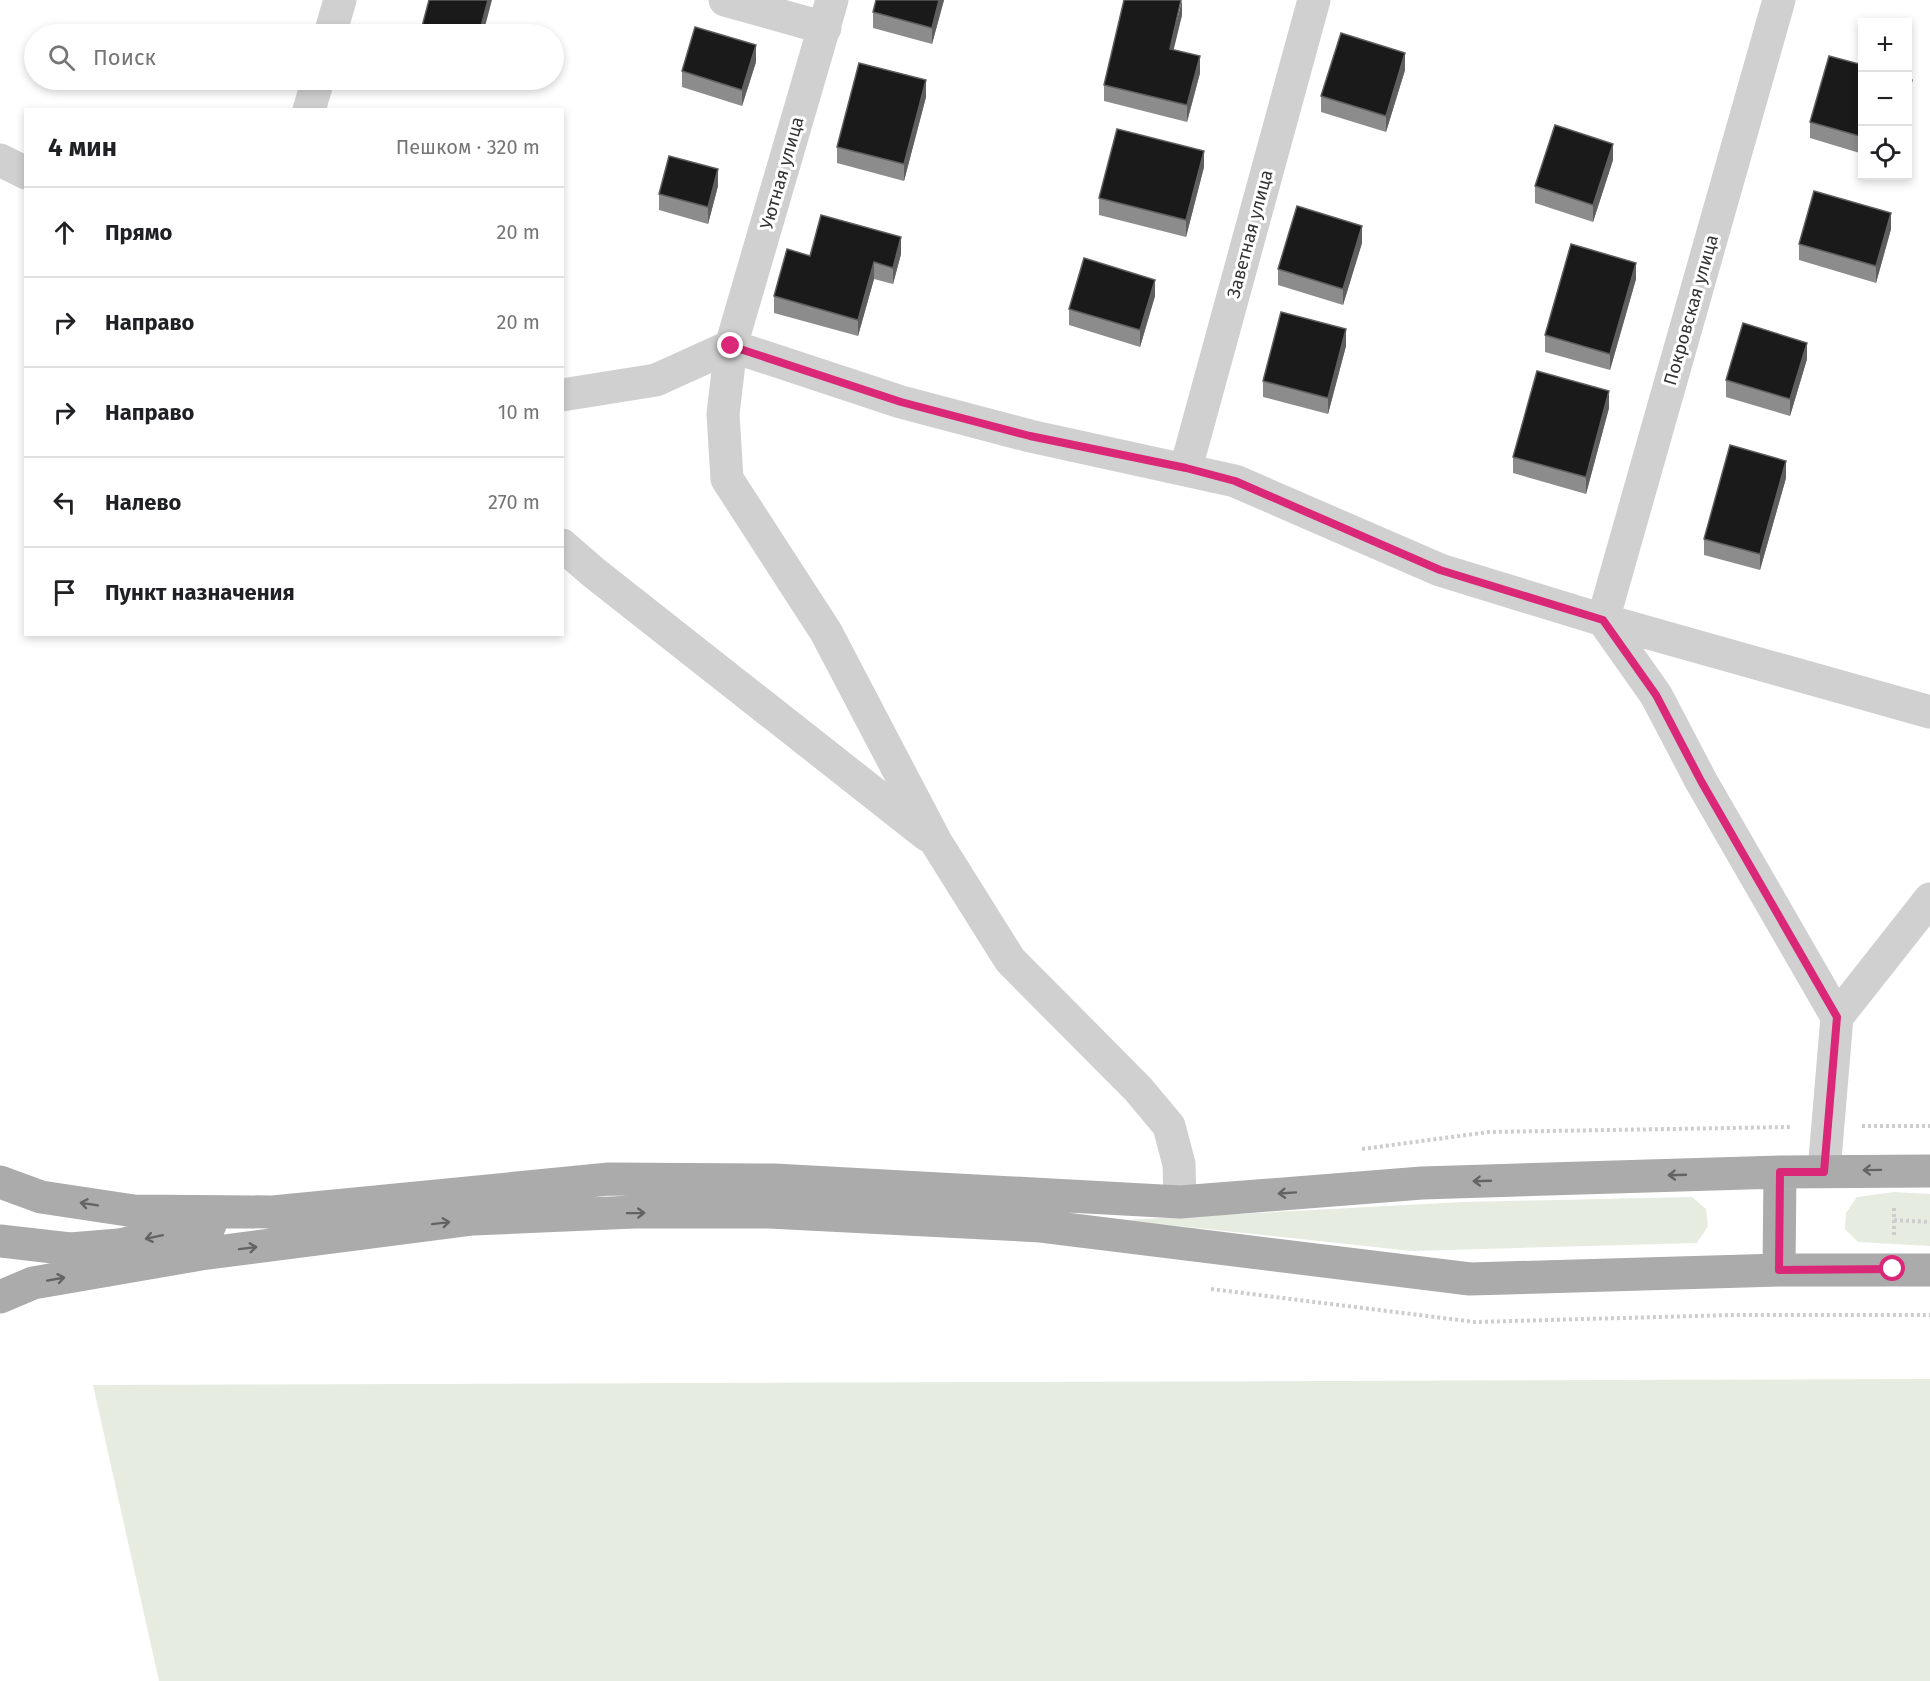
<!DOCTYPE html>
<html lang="ru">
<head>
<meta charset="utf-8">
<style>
  :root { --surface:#fff; --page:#f6f6f6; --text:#202124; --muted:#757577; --line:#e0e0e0 }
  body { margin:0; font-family:"Fira Sans",sans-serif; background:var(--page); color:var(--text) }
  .controls { position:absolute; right:18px; top:18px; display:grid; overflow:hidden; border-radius:0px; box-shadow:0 3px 9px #0003 }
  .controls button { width:54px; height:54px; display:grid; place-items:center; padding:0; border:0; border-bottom:2px solid var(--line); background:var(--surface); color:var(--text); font:30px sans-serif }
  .stop { position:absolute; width:18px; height:18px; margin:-14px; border:4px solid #db2777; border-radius:50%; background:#fff }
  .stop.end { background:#db2777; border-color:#fff; box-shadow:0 2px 6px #0008 }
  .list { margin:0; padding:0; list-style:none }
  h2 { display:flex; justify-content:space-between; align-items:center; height:78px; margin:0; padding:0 24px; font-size:26px }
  h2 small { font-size:20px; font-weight:400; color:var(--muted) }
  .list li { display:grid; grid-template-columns:39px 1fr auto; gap:18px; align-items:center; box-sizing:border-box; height:90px; padding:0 24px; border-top:2px solid var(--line) }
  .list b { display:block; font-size:22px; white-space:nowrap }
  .list em { font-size:20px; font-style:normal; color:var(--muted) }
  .icon { flex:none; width:33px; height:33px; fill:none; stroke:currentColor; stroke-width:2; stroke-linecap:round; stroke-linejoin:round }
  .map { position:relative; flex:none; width:1930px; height:1681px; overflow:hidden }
  .search { position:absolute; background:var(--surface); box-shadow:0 3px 9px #0003; left:24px; top:24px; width:540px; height:66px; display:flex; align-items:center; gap:15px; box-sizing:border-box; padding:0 21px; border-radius:33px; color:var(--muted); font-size:22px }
  .panel { position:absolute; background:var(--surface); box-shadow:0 3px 9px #0003; left:24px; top:108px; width:540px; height:528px; border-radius:0px }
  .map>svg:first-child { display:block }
  .green { fill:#e6ecdf }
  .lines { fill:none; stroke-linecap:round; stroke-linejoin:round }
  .path { stroke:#cdcdcd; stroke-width:4; stroke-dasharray:3 3; stroke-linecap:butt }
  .minor { stroke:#d0d0d0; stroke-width:33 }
  .major { stroke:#ababab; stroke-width:33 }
  .wall { fill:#8c8c8c }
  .shaded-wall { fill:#5f5f5f }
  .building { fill:#1a1a1a; stroke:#5f5f5f; stroke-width:1.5 }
  .oneway { stroke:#636363 }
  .route { stroke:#db2777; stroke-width:8 }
  .labels { text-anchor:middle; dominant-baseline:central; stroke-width:6; stroke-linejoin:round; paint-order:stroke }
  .street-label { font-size:18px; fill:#333; stroke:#fff }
</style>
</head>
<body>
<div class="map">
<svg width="1930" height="1681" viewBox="0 0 1930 1681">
  <rect width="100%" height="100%" fill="#fff"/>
  <!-- green -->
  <path class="green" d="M1894,1192l36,2v52l-72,-4 -13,-13 1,-16 11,-16z
    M1692,1197l14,12 2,17 -11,17 -285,8 -288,-31 339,-18z
    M1930,1379v302h-1771l-66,-296z"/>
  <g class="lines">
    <!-- path -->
    <path class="path" d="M1862,1126h68
      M1362,1149l127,-17 302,-5
      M1894,1220l36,2
      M1894,1235v-28
      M1211,1289l264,33 257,-7h198"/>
    <!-- minor -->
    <path class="minor" d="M725,0l100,28
      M832,0l-101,346 -8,68 4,65 99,153 110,210 74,118 128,129 31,37 10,38 1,38
      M1779,0l-176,620 53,75 45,86 136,236
      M330,34l10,-34
      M309,110l9,-30
      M0,160l26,13
      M562,395l94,-15 75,-34 170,56 129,34 205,45 205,89 163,50 327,92
      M1186,468l128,-468
      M562,545l31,27 334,263
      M1824,1171l13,-154 93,-118"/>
    <!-- major -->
    <path class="major" d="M0,1182l41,15 93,14 139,1 336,-33 165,1 406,22 242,-19 358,-11 150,-1
      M0,1241l70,8 49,-4 91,-20
      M1779,1270l1,-98
      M0,1297l33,-14 168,-29 272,-35 161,-7h135l272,14 429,53 309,-9h151"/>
  </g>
  <!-- wall -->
  <path class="wall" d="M876,0h68l-12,44 -59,-16v-16z
    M1182,15l-9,35 27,23 -13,49 -83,-21v-16z
    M756,62l-14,44 -60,-19v-16z
    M1863,65v89l-53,-16v-16z
    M1405,70l-19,62 -65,-20v-16z
    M926,97l-22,84 -67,-18v-16z
    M1613,160l-20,62 -58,-19v-17z
    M1204,167l-18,70 -87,-22v-17z
    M718,186l-10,38 -49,-14v-16z
    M1891,229l-15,54 -77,-23v-16z
    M1362,243l-19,62 -65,-20v-16z
    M901,254l-8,30 -19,-5 -16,57 -84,-23v-17l36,-40z
    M1636,279l-26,91 -65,-18v-17z
    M1155,296l-15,51 -71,-22v-16z
    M1346,346l-18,68 -65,-17v-16z
    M1807,359l-17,57 -64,-19v-17z
    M1609,408l-23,86 -73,-21v-16z
    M1786,478l-26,92 -56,-15v-16z"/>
  <!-- shaded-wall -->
  <path class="shaded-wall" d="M488,0h4l-9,34h-4z
    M939,0h5l-12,44v-16z
    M1182,0v15l-12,50v-16z
    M756,45v17l-14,44v-16z
    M1405,53v17l-19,62v-16z
    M1200,56v17l-13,49v-17z
    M926,80v17l-22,84v-17z
    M1912,80v17l-4,14v-17z
    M1613,144v16l-20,62v-17z
    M1204,151v16l-18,70v-17z
    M718,169v17l-10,38v-17z
    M1891,213v16l-15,54v-17z
    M1362,226v17l-19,62v-16z
    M901,237v17l-8,30v-16z
    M874,262v17l-16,57v-16z
    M1636,263v16l-26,91v-16z
    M1155,280v16l-15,51v-17z
    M1346,329v17l-18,68v-16z
    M1807,343v16l-17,57v-17z
    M1609,391v17l-23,86v-17z
    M1786,461v17l-26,92v-16z"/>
  <!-- building -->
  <path class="building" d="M429,0h59l-9,34h-59z
    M876,0h63l-7,28 -59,-16z
    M1124,0h57l-11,49 30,7 -13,49 -83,-20z
    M695,27l61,18 -14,45 -60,-19z
    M1341,33l64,20 -19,63 -65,-20z
    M1829,56l34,9v72l-53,-15z
    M859,63l67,17 -22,84 -67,-17z
    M1908,79l4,1 -4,14z
    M1555,125l58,19 -20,61 -58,-19z
    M1117,129l87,22 -18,69 -87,-22z
    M669,156l49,13 -10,38 -49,-13z
    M1814,191l77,22 -15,53 -77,-22z
    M1297,206l65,20 -19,63 -65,-20z
    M821,215l80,22 -8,31 -19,-6 -16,58 -84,-24 13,-47 23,7z
    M1571,244l65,19 -26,91 -65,-19z
    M1084,258l71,22 -15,50 -71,-21z
    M1281,312l65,17 -18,69 -65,-17z
    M1743,323l64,20 -17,56 -64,-19z
    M1537,371l72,20 -23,86 -73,-20z
    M1730,445l56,16 -26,93 -56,-15z"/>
  <!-- one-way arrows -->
  <defs><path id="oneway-shaft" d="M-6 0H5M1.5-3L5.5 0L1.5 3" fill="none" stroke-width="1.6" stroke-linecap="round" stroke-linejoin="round" transform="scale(1.5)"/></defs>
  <g class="oneway">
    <use href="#oneway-shaft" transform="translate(1872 1170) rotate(179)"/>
    <use href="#oneway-shaft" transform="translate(1677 1175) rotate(178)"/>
    <use href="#oneway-shaft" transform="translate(1482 1181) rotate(178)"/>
    <use href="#oneway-shaft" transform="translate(1287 1193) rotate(176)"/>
    <use href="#oneway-shaft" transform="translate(89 1204) rotate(-171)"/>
    <use href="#oneway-shaft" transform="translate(636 1213) rotate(-1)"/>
    <use href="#oneway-shaft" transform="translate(441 1223) rotate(-7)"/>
    <use href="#oneway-shaft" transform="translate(154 1237) rotate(168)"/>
    <use href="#oneway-shaft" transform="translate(248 1248) rotate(-7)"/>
    <use href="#oneway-shaft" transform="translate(56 1279) rotate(-10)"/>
  </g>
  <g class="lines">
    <!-- route -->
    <path class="route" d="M731,346l170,56 129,34 156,32 49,13 205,89 163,50 53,75 45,86 136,236 -13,155h-44l-1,98 114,-1"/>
  </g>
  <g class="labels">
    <!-- street labels -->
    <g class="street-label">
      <text transform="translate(782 173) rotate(-74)">Уютная улица</text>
      <text transform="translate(1250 234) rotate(-75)">Заветная улица</text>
      <text transform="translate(1691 310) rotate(-74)">Покровская улица</text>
    </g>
  </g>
</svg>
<div class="controls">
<button>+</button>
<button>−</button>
<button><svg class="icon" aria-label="locate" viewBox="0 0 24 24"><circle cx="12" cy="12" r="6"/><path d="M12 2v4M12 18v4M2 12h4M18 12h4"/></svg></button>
</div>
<div class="stop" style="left:1893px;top:1269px"></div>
<div class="stop end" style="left:731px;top:346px"></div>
<div class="search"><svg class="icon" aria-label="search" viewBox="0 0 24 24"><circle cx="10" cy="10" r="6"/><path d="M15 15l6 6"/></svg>Поиск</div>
<section class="panel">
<h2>4 мин<small>Пешком · 320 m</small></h2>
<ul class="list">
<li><svg class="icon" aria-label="ahead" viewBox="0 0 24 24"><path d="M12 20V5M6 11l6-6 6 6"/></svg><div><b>Прямо</b></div><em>20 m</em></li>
<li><svg class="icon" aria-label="right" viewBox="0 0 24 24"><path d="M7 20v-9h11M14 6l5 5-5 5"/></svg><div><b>Направо</b></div><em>20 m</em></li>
<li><svg class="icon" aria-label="right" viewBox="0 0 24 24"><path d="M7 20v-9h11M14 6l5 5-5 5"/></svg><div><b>Направо</b></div><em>10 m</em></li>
<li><svg class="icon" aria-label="left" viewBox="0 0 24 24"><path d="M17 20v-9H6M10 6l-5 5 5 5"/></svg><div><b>Налево</b></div><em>270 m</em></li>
<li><svg class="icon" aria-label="arrive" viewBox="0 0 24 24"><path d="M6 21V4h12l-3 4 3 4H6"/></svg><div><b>Пункт назначения</b></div></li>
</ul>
</section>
</div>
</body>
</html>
